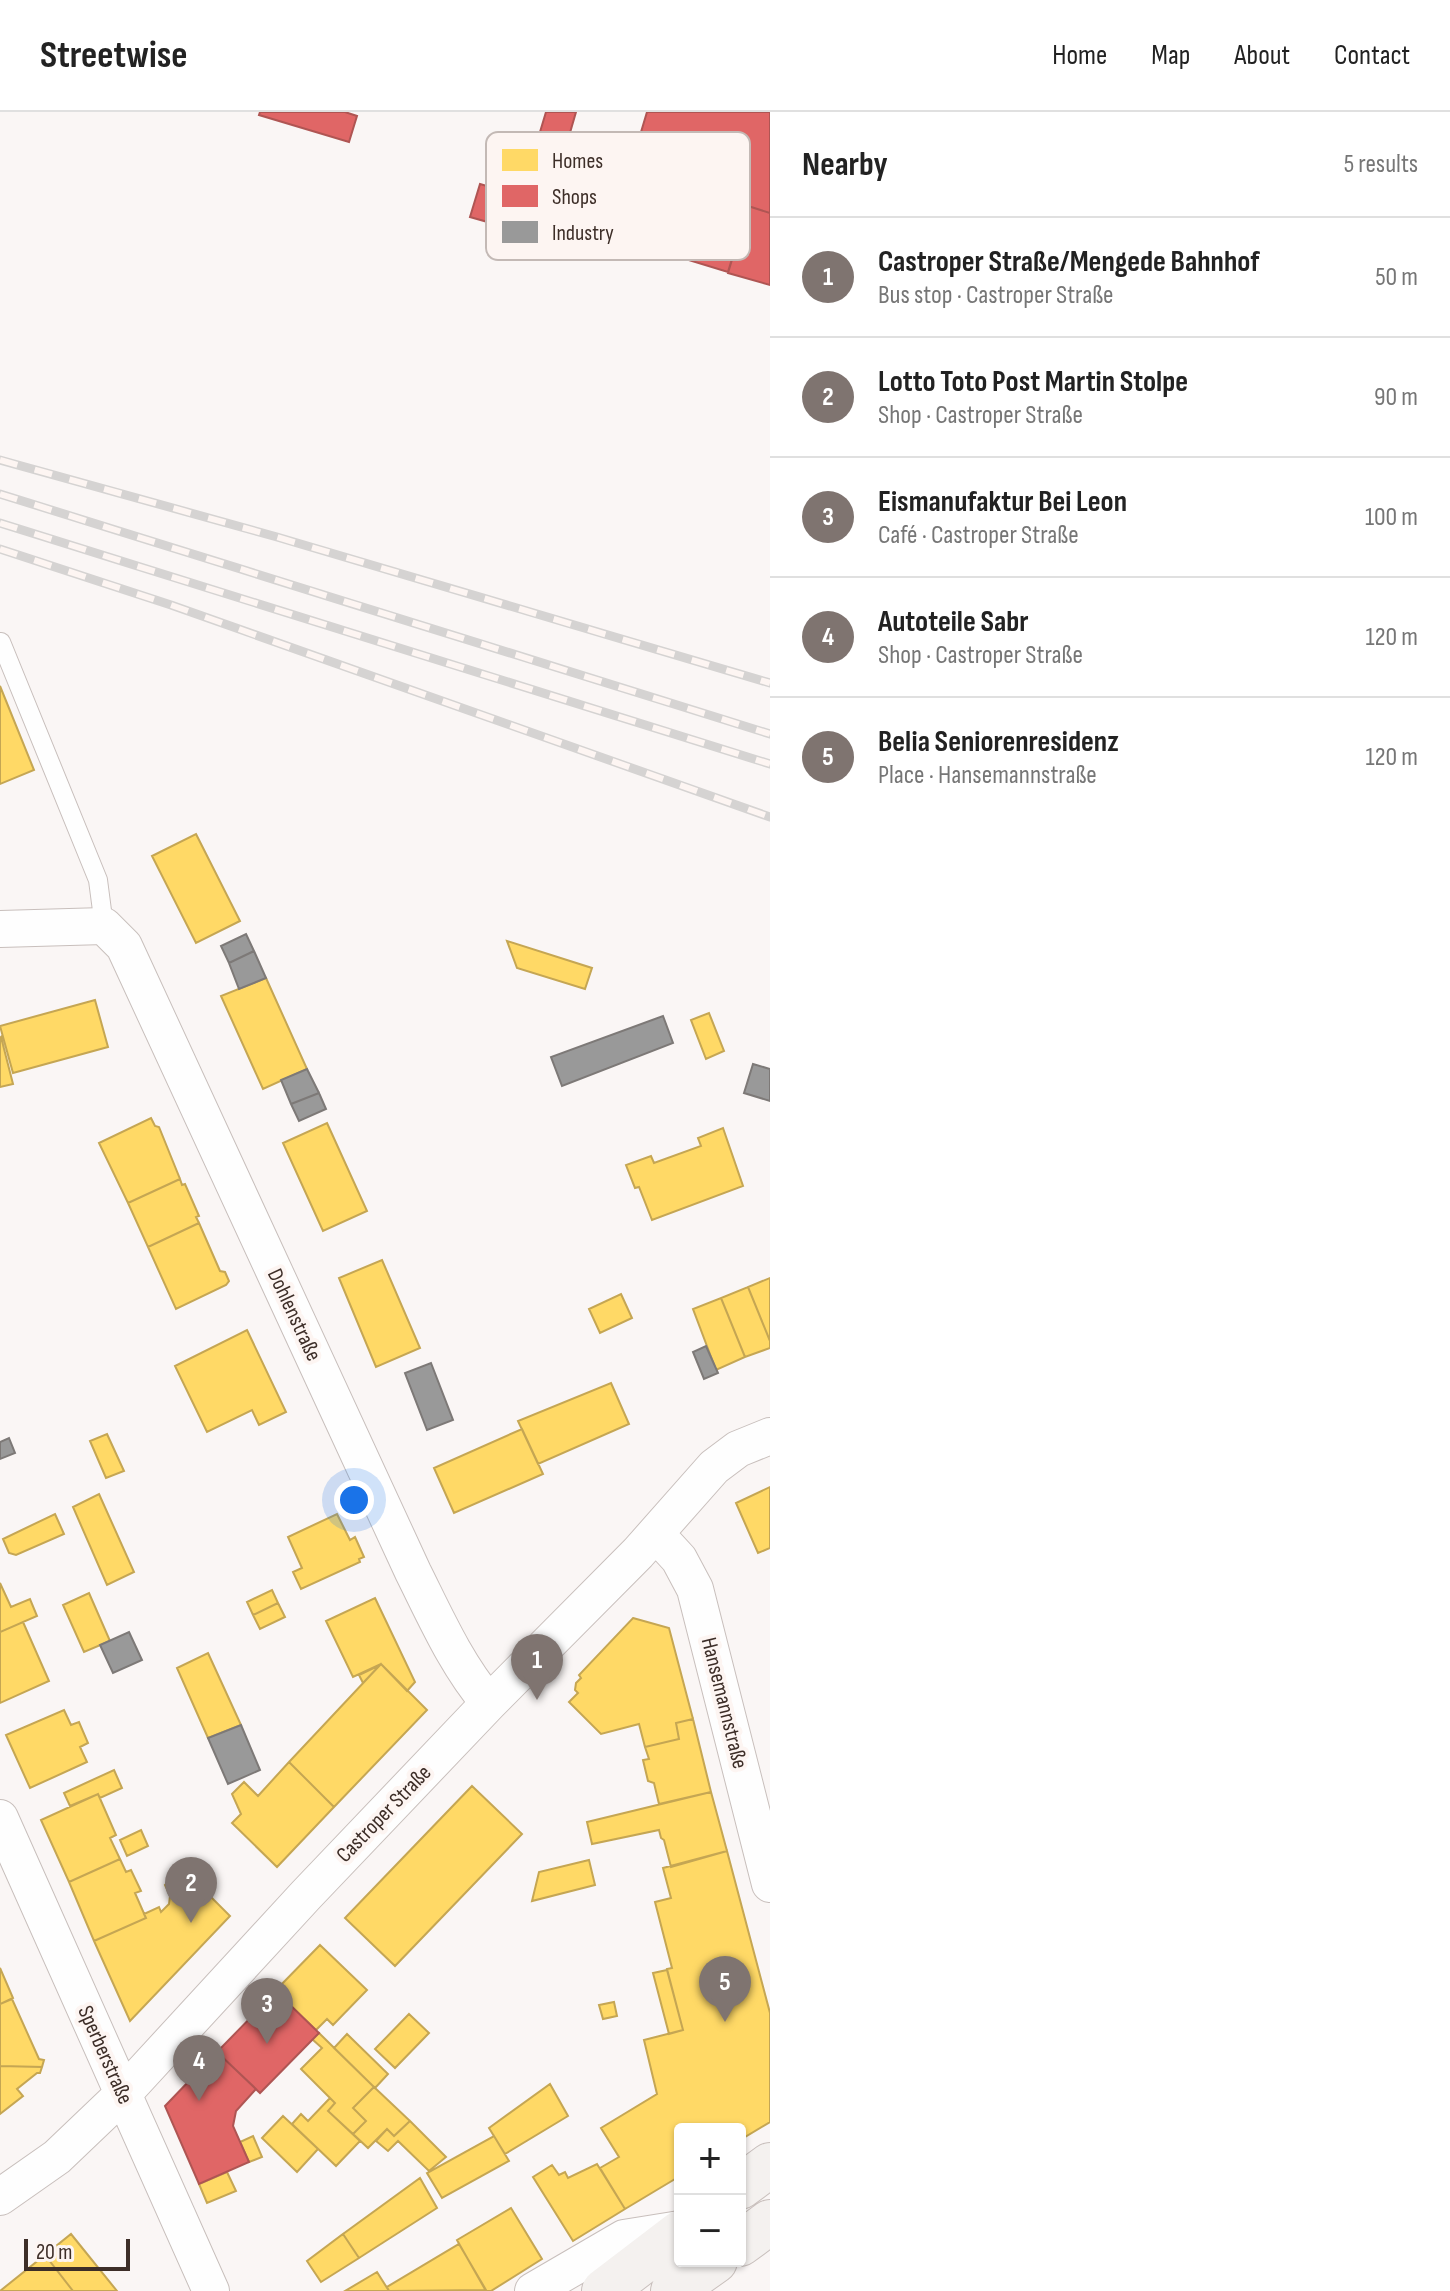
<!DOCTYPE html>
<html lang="en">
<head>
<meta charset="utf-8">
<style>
  :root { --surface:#fff; --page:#f2f2f2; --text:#222; --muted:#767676; --line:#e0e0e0; --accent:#7f7470 }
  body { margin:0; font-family:"Sofia Sans Condensed",sans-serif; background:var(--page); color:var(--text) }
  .controls { position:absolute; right:24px; bottom:24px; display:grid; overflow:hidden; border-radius:8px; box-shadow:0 2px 6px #0004 }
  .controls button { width:72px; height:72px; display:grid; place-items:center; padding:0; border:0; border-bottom:2px solid var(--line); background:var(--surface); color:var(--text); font:40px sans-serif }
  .scale { position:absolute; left:24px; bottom:20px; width:106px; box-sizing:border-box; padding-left:8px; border:4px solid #3d2e28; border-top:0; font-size:22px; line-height:28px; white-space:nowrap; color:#3d2e28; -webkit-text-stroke:6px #fdf5f2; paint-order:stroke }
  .you { position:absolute; left:354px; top:1388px; width:28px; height:28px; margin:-20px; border:6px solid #fff; border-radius:50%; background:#1a73e8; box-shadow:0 0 0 12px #1a73e833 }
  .badge { display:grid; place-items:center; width:52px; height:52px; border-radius:50%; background:var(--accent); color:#fff; font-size:26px; font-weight:700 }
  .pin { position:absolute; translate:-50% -66px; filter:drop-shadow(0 2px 4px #0008) }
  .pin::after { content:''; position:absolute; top:42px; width:28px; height:24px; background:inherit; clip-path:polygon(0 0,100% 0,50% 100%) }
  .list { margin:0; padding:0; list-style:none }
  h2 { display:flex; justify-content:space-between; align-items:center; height:104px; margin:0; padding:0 32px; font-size:34px }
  h2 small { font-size:26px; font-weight:400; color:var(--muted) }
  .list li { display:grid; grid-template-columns:52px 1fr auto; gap:24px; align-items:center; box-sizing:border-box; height:120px; padding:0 32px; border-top:2px solid var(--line) }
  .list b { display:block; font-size:30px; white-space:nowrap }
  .list p { margin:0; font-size:26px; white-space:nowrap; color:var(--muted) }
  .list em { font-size:26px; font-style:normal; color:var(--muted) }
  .map { position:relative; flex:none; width:770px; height:2179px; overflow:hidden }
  header { display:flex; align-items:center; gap:48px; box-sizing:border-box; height:112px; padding:0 40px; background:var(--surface); border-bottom:2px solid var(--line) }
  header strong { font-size:38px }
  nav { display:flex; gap:44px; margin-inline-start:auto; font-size:28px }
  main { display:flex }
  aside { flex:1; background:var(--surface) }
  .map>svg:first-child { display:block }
  .homes { fill:#ffd966; stroke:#c5a653; stroke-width:2 }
  .shops { fill:#e06666; stroke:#af5553; stroke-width:2 }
  .industry { fill:#999; stroke:#7d7977; stroke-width:2 }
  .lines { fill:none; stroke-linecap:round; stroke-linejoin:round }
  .lane-casing { stroke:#c8bfbc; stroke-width:20 }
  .street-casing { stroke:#c8bfbc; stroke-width:38 }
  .secondary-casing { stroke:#c8bfbc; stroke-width:46 }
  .lane { stroke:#fefefe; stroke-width:18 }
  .street { stroke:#fefefe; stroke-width:36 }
  .secondary { stroke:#f4f1ef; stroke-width:44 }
  .rail-casing { stroke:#d5d3d2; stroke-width:9 }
  .rail { stroke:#fdf5f2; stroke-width:6; stroke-dasharray:18; stroke-linecap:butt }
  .labels { text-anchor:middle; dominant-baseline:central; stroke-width:8; stroke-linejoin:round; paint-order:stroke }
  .street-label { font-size:22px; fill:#3d2e28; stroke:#fdf5f2 }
  .key { fill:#fdf5f2; stroke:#c3b9b5; stroke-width:2 }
  .key-label { font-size:22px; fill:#3d2e28 }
</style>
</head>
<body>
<header>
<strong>Streetwise</strong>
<nav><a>Home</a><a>Map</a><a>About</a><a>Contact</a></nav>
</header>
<main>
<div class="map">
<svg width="770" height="2179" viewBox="0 0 770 2179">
  <rect width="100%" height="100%" fill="#faf6f5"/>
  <!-- homes -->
  <path class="homes" d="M0,574l34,84 -34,14z
    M196,722l44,87 -44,22 -44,-87z
    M507,829l85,27 -7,21 -68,-21z
    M266,866l41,91 -44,20 -42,-93z
    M95,888l13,47 -95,26 -13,-47z
    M709,901l15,38 -18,8 -15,-39z
    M1,925l12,47 -13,3v-49z
    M151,1006l4,8 4,1 21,52 -52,24 -29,-60z
    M327,1011l40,88 -44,20 -40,-88z
    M723,1016l20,58 -91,34 -13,-33 -4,1 -9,-23 25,-9 3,7 47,-17 -3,-8z
    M180,1067l2,6 3,-1 14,32 -3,1 3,6 -51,24 -20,-44z
    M199,1111l21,48 5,1 4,9 -3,4 -50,24 -28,-62z
    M382,1148l38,88 -44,19 -37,-89z
    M770,1166v63l-22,-54z
    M748,1175l22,54v7l-25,9 -24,-59z
    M621,1182l11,24 -32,15 -11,-24z
    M721,1186l24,59 -29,13 -23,-61z
    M247,1218l39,82 -27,13 -7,-15 -45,22 -32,-66z
    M611,1271l18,41 -91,40 -20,-43z
    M522,1317l21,45 -89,39 -20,-45z
    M107,1322l17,37 -18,7 -16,-37z
    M770,1375v61l-12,5 -22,-50z
    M99,1382l35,78 -27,13 -34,-78z
    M55,1402l9,20 -48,21 -7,-2 -6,-14z
    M337,1402l13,26 5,-3 9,20 -5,2 1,3 -59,27 -8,-17 9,-4 -14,-31z
    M0,1471l11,24 19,-8 7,17 -37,16z
    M272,1478l6,13 -25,12 -6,-13z
    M89,1481l21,48 -26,11 -21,-47z
    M375,1486l40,84 -8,9 -26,-27 -28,13 -27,-56z
    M278,1491l7,14 -25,12 -7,-14z
    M633,1506l36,10 24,91 -17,4 3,16 -34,8 -6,-23 -38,10 -32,-32 9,-9 -3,-3 1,-7 5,-5 -2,-3z
    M23,1510l26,59 -49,22v-71z
    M208,1541l33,72 -33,13 -31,-70z
    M381,1552l46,46 -93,97 -45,-45z
    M380,1553l-17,18 -4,-8z
    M64,1598l7,15 8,-3 9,21 -8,4 7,15 -57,26 -24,-53z
    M693,1607l18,73 -52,12 -5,-21 -6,-2 -5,-21 6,-1 -4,-12 34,-8 -3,-16z
    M289,1650l45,45 -57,60 -45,-44 9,-9 -9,-20 12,-12 14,14z
    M114,1658l8,18 -22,10 -2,-4 -28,12 -6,-13z
    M472,1674l50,48 -127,132 -50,-48z
    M711,1680l16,59 -56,16 -7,-27 -3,-2 -2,-8 -67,14 -5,-22z
    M98,1682l18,41 -6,3 10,21 -51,23 -28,-62z
    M141,1718l7,16 -21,10 -7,-16z
    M727,1739l43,162v109l-30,18v-11h-60v47l-55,33 -25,-41 19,-11 -18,-29 56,-34 -13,-54 39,-10 -16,-61 5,-1 -17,-66 16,-4 -8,-30z
    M120,1747l6,13 5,-2 10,21 -6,2 11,25 -52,23 -25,-59z
    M589,1748l6,25 -63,16 7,-29z
    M178,1760h8l44,44 -100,105 -36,-80 52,-23 -2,-4 15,-7 2,5 8,-8 1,-8 -5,-11z
    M320,1833l47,45 -34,35 -6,-6 -11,11 -41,-39z
    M0,1856l13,30 -13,6z
    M667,1858l16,60 -14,4 -16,-61z
    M12,1887l27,60 5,1 -2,7 -42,-1v-62z
    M614,1890l3,14 -14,3 -4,-14z
    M409,1902l20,19 -34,35 -20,-19z
    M319,1921l55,54 -21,21 13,13 -13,13 -25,-23 7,-8 -34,-34 21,-21 -10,-9z
    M347,1922l41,40 -13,14 -41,-40z
    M0,1954l42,1 -2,6h-3l-20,16 6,7 -23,18z
    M550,1972l18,32 -63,38 -16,-26z
    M374,1975l36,34 -16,15 -7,-7 -19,19 -15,-14 13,-13 -13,-13z
    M330,1986l5,5 -7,8 32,30 -24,25 -44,-42 9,-10 7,7z
    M283,2004l35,33 -21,23 -35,-34z
    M410,2009l36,36 -17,14 -31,-30 -10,10 -12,-10 11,-12 7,7z
    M253,2024l9,21 -13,5 -9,-20z
    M494,2024l15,25 -67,37 -15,-25z
    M597,2052l28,45 -52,32 -40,-64 19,-12 7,10 6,-3 3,6z
    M227,2060l9,19 -29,12 -8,-19z
    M420,2066l17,30 -78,50 -16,-24z
    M511,2096l31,51 -51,32h-5l-29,-51z
    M71,2122l46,57h-44l-28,-36z
    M343,2122l16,24 -38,24 -14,-21z
    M459,2132l27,46 -97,1 -2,-4z
    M45,2143l28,36h-73z
    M377,2160l12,19h-44z"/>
  <!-- shops -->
  <path class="shops" d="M260,0h85l12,4 -8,26 -90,-27z
    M546,0h30l-11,38 -28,-8z
    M647,0h123v101l-22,-7 -20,66 -118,-36z
    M480,72l102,30 -10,32 -102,-29z
    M748,94l22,7v72l-42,-12z
    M284,1887l35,34 -59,60 -43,-41 46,-47 7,8z
    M217,1940l39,37 -20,22 -3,15 16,36 -50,22 -34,-78z"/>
  <!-- industry -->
  <path class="industry" d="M246,822l8,17 -25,12 -8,-17z
    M254,839l12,27 -27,11 -10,-26z
    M663,904l10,27 -111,43 -11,-29z
    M753,952l17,5v32l-26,-8z
    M307,957l12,24 -28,11 -10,-24z
    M319,981l7,16 -27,12 -8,-17z
    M706,1234l12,27 -14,6 -11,-27z
    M431,1251l22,57 -26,10 -22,-57z
    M9,1326l6,15 -15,6v-17z
    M129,1520l13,28 -29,13 -13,-28z
    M241,1613l19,45 -32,14 -20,-46z"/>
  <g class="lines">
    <defs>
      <path id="lane" d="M1,530l97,238 6,46"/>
      <path id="street" d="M0,817l104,-3 20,20 289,626c23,46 43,92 76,131
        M656,1422l23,25 16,30 75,295
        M0,1706l211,473
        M0,2085l57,-40 65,-62 184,-200 183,-192 149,-150 76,-86 24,-18 32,-13
        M533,2179l91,-53 56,-9"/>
      <path id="secondary" d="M740,2075l30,-22
        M740,2132l30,-22
        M604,2179l76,-58
        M673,2179l42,-30"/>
    </defs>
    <!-- lane casing -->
    <use href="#lane" class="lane-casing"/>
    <!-- street casing -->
    <use href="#street" class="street-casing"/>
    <!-- secondary casing -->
    <use href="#secondary" class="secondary-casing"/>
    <!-- lane -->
    <use href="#lane" class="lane"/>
    <!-- street -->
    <use href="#street" class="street"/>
    <!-- secondary -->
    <use href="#secondary" class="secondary"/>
    <defs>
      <path id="rail" d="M0,348l277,77 493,146
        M0,382l770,240
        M0,411l770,241
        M0,437l171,56 599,212"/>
    </defs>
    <!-- rail casing -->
    <use href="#rail" class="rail-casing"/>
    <!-- rail -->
    <use href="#rail" class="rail"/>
  </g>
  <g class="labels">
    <!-- street labels -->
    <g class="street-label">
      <text transform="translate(294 1203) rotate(65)">Dohlenstraße</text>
      <text transform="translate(724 1591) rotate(76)">Hansemannstraße</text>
      <text transform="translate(384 1702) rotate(-46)">Castroper Straße</text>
      <text transform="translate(105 1943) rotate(66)">Sperberstraße</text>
    </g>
  </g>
  <!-- legend -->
  <rect x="486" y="20" width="264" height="128" rx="12" class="key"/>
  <rect x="502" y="37" width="36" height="22" fill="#ffd966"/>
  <rect x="502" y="73" width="36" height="22" fill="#e06666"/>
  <rect x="502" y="109" width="36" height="22" fill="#999"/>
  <g class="key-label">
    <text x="552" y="56">Homes</text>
    <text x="552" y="92">Shops</text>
    <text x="552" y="128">Industry</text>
  </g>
</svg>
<div class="controls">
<button>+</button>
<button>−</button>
</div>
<div class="scale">20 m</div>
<div class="you"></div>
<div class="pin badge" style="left:537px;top:1588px">1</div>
<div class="pin badge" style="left:191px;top:1811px">2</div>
<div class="pin badge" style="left:267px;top:1932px">3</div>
<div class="pin badge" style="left:199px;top:1989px">4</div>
<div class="pin badge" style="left:725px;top:1910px">5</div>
</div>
<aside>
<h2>Nearby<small>5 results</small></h2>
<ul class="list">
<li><span class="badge">1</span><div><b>Castroper Straße/Mengede Bahnhof</b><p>Bus stop · Castroper Straße</p></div><em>50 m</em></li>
<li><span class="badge">2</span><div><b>Lotto Toto Post Martin Stolpe</b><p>Shop · Castroper Straße</p></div><em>90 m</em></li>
<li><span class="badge">3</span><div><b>Eismanufaktur Bei Leon</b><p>Café · Castroper Straße</p></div><em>100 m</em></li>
<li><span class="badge">4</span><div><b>Autoteile Sabr</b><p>Shop · Castroper Straße</p></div><em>120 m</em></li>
<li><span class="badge">5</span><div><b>Belia Seniorenresidenz</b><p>Place · Hansemannstraße</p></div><em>120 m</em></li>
</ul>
</aside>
</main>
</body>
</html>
